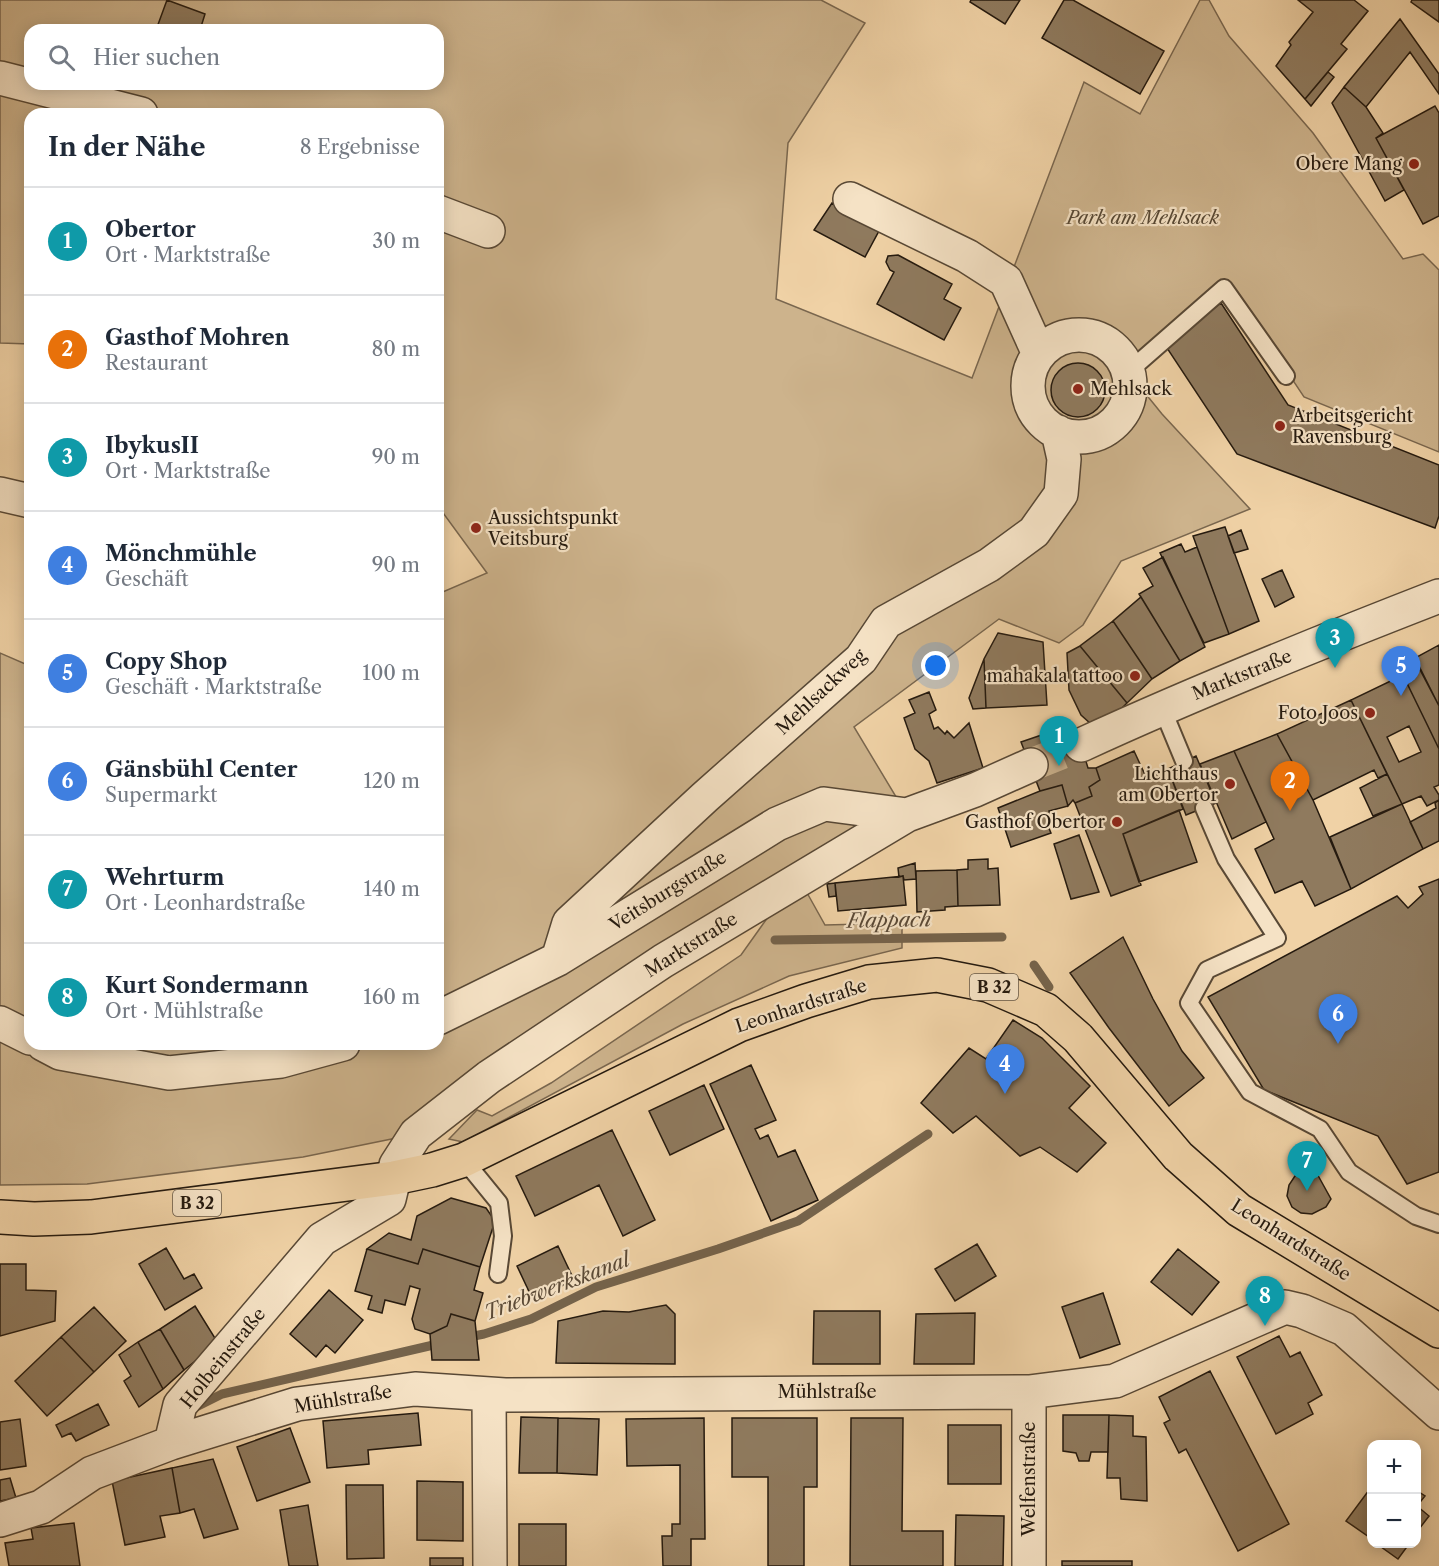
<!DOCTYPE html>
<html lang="de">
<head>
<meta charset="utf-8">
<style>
  :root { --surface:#fff; --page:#f6f6f7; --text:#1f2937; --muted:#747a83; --line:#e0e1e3; --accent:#d93025 }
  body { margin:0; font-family:"Libre Caslon Text",serif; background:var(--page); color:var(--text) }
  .controls { position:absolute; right:18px; bottom:18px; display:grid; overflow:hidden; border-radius:12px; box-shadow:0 3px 15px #0003 }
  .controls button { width:54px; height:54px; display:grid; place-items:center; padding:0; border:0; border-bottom:2px solid var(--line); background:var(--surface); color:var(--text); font:30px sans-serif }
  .you { position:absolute; left:936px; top:666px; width:21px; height:21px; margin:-15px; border:4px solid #fff; border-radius:50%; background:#1a73e8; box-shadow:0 0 0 9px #1a73e833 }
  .badge { display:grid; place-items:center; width:39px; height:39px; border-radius:50%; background:var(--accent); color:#fff; font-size:20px; font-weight:700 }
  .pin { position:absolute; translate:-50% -50px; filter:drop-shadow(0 2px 3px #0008) }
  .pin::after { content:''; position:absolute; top:32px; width:21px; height:18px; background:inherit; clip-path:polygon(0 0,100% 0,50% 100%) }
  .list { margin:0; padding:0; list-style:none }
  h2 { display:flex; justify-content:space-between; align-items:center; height:78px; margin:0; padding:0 24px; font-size:26px }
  h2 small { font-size:20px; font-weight:400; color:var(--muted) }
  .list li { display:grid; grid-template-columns:39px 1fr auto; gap:18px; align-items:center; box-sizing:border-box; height:108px; padding:0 24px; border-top:2px solid var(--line) }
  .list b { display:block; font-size:22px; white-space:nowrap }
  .list p { margin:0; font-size:20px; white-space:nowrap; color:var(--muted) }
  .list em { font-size:20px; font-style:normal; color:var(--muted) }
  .icon { flex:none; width:33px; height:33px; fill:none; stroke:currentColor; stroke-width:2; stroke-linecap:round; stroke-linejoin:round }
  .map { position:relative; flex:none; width:1439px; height:1566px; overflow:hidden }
  .search { position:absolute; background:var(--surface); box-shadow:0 3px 15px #0003; left:24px; top:24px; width:420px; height:66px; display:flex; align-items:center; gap:15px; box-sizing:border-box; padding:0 21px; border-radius:18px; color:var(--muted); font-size:22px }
  .panel { position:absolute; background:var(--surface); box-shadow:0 3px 15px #0003; left:24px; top:108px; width:420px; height:942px; border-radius:18px }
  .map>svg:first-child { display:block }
  .green { fill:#cdb38c; stroke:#79664e; stroke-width:1.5; fill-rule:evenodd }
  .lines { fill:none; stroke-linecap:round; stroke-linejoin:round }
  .stream { stroke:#75634b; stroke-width:9 }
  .building { fill:#8f7a5e; stroke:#251a0f; stroke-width:1.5; fill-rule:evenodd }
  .minor-tunnel { stroke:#c7ad88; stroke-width:33; stroke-dasharray:33 16; stroke-linecap:butt }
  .service-casing { stroke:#584835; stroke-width:20 }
  .minor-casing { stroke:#584835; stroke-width:36 }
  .primary-casing { stroke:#251a0f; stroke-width:36 }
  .service { stroke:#f5e2c5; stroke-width:16 }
  .minor { stroke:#f5e2c5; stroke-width:33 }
  .primary { stroke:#f0d2a6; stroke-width:33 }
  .poi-dot { fill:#8f2418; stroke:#f5e2c5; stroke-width:2 }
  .labels { text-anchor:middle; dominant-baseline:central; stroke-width:4.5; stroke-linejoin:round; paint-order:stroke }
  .shield { fill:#f5e2c5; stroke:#635646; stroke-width:1.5 }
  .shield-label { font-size:16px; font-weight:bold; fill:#251a0f }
  .poi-label { font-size:18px; fill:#251a0f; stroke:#f5e2c5; text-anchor:end }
  .park-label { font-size:18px; font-style:italic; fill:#574834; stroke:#f5e2c5 }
  .street-label { font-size:18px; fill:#251a0f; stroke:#f5e2c5 }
  .water-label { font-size:20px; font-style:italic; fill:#5b4a37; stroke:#f5e2c5 }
</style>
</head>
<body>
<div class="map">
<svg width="1439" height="1566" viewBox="0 0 1439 1566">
  <rect width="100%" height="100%" fill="#f0d2a6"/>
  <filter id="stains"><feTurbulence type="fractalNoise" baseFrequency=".00333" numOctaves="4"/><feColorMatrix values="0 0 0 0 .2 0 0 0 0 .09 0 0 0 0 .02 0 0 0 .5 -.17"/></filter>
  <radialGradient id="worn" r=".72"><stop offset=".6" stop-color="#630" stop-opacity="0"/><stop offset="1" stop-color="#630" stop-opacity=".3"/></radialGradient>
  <!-- green -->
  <path class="green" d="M0,0h821l44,23 -77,120 -12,156 196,79 112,-296 56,32 60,-114h9l20,36 84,97 90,126 20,-5 16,16v182l-135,-55 -77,-116 -99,91 34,42 88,95 -129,52 -38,64 -24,18 -60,-24 -145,108 53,88 -486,318 -118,24 -216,27 -87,1v-532l30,13v378h408v-450l49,-21 -49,-67v-392h-408v230l-30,-1zM30,30h408v54h-408z
    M806,891l19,34 77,-2v25l-113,28 -106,48 -220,118 -14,-3 28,-29 15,6 59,-33 190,-128 27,-38z"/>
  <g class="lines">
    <!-- stream -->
    <path class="stream" d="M775,940l227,-3
      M1034,965l15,22
      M464,1338l20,-4 47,-15 65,-32 122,-38 80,-28 130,-87
      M192,1409l30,-15 220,-51"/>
  </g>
  <!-- building -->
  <path class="building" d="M167,0l38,14 -5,16h-44z
    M971,0h49l-15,24 -35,-22z
    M1064,0h9l91,51 -24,43 -98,-56z
    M1298,0h56l14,11 -27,33 6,5 -42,50 -29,-33 15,-21 -2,-3 24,-30z
    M1412,0h27v22l-28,-20z
    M1400,19l39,55v20l-29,-42 -44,55 -22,-20z
    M1328,72l6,5 -23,29 -6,-7z
    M1344,87l22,20 17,26 -7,5 28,52 -19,11 -53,-98z
    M1435,106l4,7v103l-16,8 -47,-86z
    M832,203l48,26 -15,28 -51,-27z
    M898,255l54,29 -8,15 17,9 -17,32 -67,-36 17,-32 -4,-2 -4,-8 2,-6z
    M1221,303l67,102 151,60v51l-4,12 -198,-74 -72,-109z
    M1051 390a27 27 0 1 1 54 0a27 27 0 1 1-54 0Z
    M1225,527l34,94 -30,13 -36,-98z
    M1241,530l7,19 -14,4 -6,-17z
    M1181,544l4,8 12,-5 32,87 -25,9 -44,-90z
    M1163,557l42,90 -25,14 -41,-67 14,-8 -10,-18z
    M1282,570l12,27 -19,10 -13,-28z
    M1141,597l39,64 -28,18 -39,-58z
    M1113,621l39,58 -25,24 -47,-57z
    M998,633l45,9 4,63 -61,3 -2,-49z
    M1439,645v61l-24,-48z
    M1080,646l47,57 -21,21h-15l-10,-9 -12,-25 -2,-37z
    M984,659l2,49 -13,1 -4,-11z
    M1418,666l21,40v43l-36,-74z
    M1403,675l36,74v36l-5,2 5,8v5l-12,6 -6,-10 -19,8 -51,-104zM1409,726l12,26 -22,10 -12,-25z
    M929,692l7,18 -7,4 5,15 4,-2 7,7 2,-3 7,7 15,-15 14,45 -46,15 -8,-22 -14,-12 -11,-31 11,-5 -6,-13z
    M1351,700l36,74 -9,4 -4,-8 -61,30 -36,-66z
    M1071,725l10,20 7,23h8l4,12 -11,7 3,9 -17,7 -2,-3 -5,6 -6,-21 -22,6 -19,-49z
    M1277,734l36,66 38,89 -36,17 -13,-25 -27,12 -20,-44 19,-10 -40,-88z
    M1134,751l13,28 21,-10 15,40 -60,25 18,51 -30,11 -36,-93 17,-7 -3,-9 11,-7 -4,-12z
    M1234,751l32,71 -34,17 -32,-75z
    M1196,756l20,47 -30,12 -18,-46z
    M1387,774l15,30 -29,12 -13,-28z
    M1062,785l6,21 -19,5 4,14 -5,1 3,7 -40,14 -13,-39 42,-17z
    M1439,800v41l-16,8 -13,-27 26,-14 -1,-5z
    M1402,804l21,45 -72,40 -21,-52z
    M1179,810l18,52 -58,20 -16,-48z
    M1079,835l20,57 -28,7 -17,-55z
    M988,859v10l10,-1 2,37 -42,1 -1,-36 11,-1v-9z
    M915,863l1,16 -12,1 -1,-4 -4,1 -1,-9z
    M957,870l1,36 -13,1v3l-28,2 -1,-41z
    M903,876l3,29 -68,6 -3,-28z
    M1439,879v293l-32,12 -29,-48 -114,-46 -56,-93 189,-101 11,12 15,-14 -4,-7z
    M835,883l1,13 -7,1 -2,-13z
    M1123,937l30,62 29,52 22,27 -35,28 -60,-78 -39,-55z
    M1013,1020l29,18 48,48 -21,22 37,35 -29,29 -37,-25 -20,9 -44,-40 -23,17 -32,-30 48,-55 17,11z
    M751,1065l25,55 -21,9 5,10 8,-4 10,22 17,-7 23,50 -47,21 -61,-137z
    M704,1085l20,44 -54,26 -21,-44z
    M612,1130l43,90 -32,16 -24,-51 -64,31 -19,-40z
    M1315,1170l16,29 -5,8 -14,7 -11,-1 -9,-6 -5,-11 2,-11 6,-9z
    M451,1198l35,10 9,13 -15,46 -57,-18 -5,15 -51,-15 22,-16 22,7 6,-24z
    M977,1244l19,32 -41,25 -20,-32z
    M558,1246l16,34 -41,20 -16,-34z
    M166,1248l18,31 10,-5 8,14 -37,22 -26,-46z
    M367,1249l51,15 5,-15 57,18 -6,23 9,3 -8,28 -24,-7 -4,12 -17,8 -15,-5 -3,-10 8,-30 -10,-3 -5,19 -20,-5 -3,13 -14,-4 4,-13 -17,-5z
    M1178,1249l41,33 -27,33 -41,-33z
    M0,1264h26v26l30,1 -1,30 -55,15z
    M329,1290l34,30 -28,33 -9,-8 -10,12 -26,-23z
    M1103,1293l17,51 -40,14 -18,-51z
    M666,1305l9,9v50l-119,-1 2,-42 45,-10 26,1z
    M195,1306l23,37 -34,27 -24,-41z
    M94,1307l32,34 -32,31 -33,-35z
    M814,1311h66v53h-67z
    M975,1313l-1,51h-60l2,-50z
    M451,1314l24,7 4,39h-47l-2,-26 17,-8z
    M160,1329l24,41 -21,19 -25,-47z
    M1279,1336l11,21 10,-5 22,43 -14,8 5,11 -37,20 -39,-77z
    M61,1337l33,35 -47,44 -32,-35z
    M138,1342l25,47 -24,18 -15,-26 7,-5 -12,-21z
    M1210,1371l79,153 -51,27 -52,-102 -7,4 -15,-30 6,-3 -11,-23z
    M98,1404l11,21 -33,16 -5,-8 -9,4 -6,-12z
    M418,1413l3,32 -53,5 1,14 -42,4 -4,-47z
    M1063,1415h46l-1,37h-17l-2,9h-10l-3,-8 -13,-2z
    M1109,1415l24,1v20l13,1 1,64 -26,-2 -1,-21h-13z
    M521,1417l37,1 -1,55h-38z
    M558,1418l41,1 -2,56 -40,-2z
    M704,1418l1,121h-14v27h-28l-1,-30h10v-12h8v-59l-53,1 -1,-47z
    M732,1418h85v69h-13v79h-36v-89h-36z
    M851,1418h52l-1,113h41v35h-93z
    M20,1419l6,47 -26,4v-48z
    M948,1425h53v59h-53z
    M290,1428l20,54 -53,19 -20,-54z
    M213,1459l25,70 -34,9 -10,-29 -14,4 -8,-45z
    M172,1468l8,45 -20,3 5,21 -40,8 -13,-64z
    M10,1478l6,20 -16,3v-21z
    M417,1481l46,1v59l-46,-1z
    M346,1485h37l1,73 -37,1z
    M1372,1486v53l-26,-18z
    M1416,1490l9,6 -8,10 12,10 -13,17z
    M308,1505l10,61h-29l-9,-56z
    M956,1515l48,1 -1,50h-48z
    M74,1523l6,43h-71l-4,-23 28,-4 -2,-11z
    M519,1524h47v42h-47z
    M1377,1544h32l-11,15z
    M430,1558h33v8h-33z
    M1062,1561h70v5h-70z"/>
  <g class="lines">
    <!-- minor-tunnel -->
    <path class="minor-tunnel" d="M1031,765l50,-20"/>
    <defs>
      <path id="service" d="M1128,372l96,-84 62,88
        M1162,708l22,53
        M1204,808l22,51 51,79 -70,32 -18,33 61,89 70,37 29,43 67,44 23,8
        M464,1160l35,43 4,33 -5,38"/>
      <path id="minor" d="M0,78l141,36
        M850,199l117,57 39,25 33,73
        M438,212l50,19
        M1028 386a51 51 0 1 1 102 0a51 51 0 1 1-102 0Z
        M0,494l30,7
        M1081,745c117,-54 237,-102 358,-149
        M558,959l11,-36 136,-126 156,-138 25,-37 103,-57 45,-33 27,-38 3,-35 -6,-27
        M438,1018l120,-59 219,-135 47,-20 83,11
        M0,1023l30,15
        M43,1044l17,9 109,20 112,-12 62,-17
        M1029,1392v174
        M489,1395l1,171
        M171,1443l126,-39 118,-15 90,6 524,-3 86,-11 170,-74 17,4 42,18 95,84
        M0,1520l41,-13 51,-34 79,-30 9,-38 142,-166 67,-40 5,-21 2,-13 20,-31 73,-57 174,-116 244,-146 68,-25 56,-25"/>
      <path id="primary" d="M0,1217l34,2 57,-2 303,-39 38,-8 32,-10 275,-135 67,-24 63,-19 68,-7 51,10 58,25 32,28 100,118 61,54 200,121"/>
    </defs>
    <!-- service casing -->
    <use href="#service" class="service-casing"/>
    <!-- minor casing -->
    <use href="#minor" class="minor-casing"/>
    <!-- primary casing -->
    <use href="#primary" class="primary-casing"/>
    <!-- service -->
    <use href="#service" class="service"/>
    <!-- minor -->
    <use href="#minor" class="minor"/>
    <!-- primary -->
    <use href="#primary" class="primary"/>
  </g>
  <!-- markers -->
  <g class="poi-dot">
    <circle cx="1414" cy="164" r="6"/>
    <circle cx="1078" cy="389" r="6"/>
    <circle cx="1280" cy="426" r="6"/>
    <circle cx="476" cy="528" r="6"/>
    <circle cx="1135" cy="676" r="6"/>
    <circle cx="1370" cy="713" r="6"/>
    <circle cx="1230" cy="784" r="6"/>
    <circle cx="1117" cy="822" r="6"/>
  </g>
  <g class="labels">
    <!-- shield labels -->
    <g class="shield">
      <rect x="970" y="974" width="48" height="26" rx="4.5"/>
      <rect x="173" y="1190" width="48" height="26" rx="4.5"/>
    </g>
    <g class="shield-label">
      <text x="994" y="987">B 32</text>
      <text x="197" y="1203">B 32</text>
    </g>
    <!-- poi labels -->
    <g class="poi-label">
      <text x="1402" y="164">Obere Mang</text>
      <text x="1090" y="389" text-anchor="start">Mehlsack</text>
      <text x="1292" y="416" text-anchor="start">Arbeitsgericht<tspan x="1292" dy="21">Ravensburg</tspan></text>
      <text x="488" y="518" text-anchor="start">Aussichtspunkt<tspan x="488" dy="21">Veitsburg</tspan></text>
      <text x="1123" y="676">mahakala tattoo</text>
      <text x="1358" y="713">Foto Joos</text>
      <text x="1218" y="774">Lichthaus<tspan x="1218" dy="21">am Obertor</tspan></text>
      <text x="1105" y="822">Gasthof Obertor</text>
    </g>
    <!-- park labels -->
    <g class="park-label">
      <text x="1143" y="218">Park am Mehlsack</text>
    </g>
    <!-- street labels -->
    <g class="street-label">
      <text transform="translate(1242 675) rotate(-22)">Marktstraße</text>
      <text transform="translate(821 692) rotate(-43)">Mehlsackweg</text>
      <text transform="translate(668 891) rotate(-32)">Veitsburgstraße</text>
      <text transform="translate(691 945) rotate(-32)">Marktstraße</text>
      <text transform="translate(801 1006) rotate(-18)">Leonhardstraße</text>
      <text transform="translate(1291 1240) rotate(32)">Leonhardstraße</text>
      <text transform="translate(223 1358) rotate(-51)">Holbeinstraße</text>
      <text x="827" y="1392">Mühlstraße</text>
      <text transform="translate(343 1399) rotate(-9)">Mühlstraße</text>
      <text transform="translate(1029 1479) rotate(-90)">Welfenstraße</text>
    </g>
    <!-- water labels -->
    <g class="water-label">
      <text transform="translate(889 920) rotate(-1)">Flappach</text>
      <text transform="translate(557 1286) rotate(-21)">Triebwerkskanal</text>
    </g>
  </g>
  <rect width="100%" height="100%" filter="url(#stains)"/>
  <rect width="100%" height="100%" fill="url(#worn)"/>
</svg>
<div class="controls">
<button>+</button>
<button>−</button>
</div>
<div class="you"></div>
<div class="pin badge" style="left:1059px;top:766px;background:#0f9aa8">1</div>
<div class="pin badge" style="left:1290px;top:811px;background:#e8710a">2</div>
<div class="pin badge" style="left:1335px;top:668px;background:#0f9aa8">3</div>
<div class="pin badge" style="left:1005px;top:1094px;background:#3f7fe0">4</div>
<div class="pin badge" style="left:1401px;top:696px;background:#3f7fe0">5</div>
<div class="pin badge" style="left:1338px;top:1044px;background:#3f7fe0">6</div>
<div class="pin badge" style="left:1307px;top:1191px;background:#0f9aa8">7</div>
<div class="pin badge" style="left:1265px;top:1326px;background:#0f9aa8">8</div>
<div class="search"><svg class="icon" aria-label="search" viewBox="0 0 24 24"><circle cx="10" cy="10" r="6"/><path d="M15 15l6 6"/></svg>Hier suchen</div>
<section class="panel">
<h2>In der Nähe<small>8 Ergebnisse</small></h2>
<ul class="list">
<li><span class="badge" style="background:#0f9aa8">1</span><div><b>Obertor</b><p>Ort · Marktstraße</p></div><em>30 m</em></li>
<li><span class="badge" style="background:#e8710a">2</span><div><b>Gasthof Mohren</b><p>Restaurant</p></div><em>80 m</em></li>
<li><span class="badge" style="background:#0f9aa8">3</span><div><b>IbykusII</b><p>Ort · Marktstraße</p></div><em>90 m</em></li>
<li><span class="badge" style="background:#3f7fe0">4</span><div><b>Mönchmühle</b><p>Geschäft</p></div><em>90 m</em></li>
<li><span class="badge" style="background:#3f7fe0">5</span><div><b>Copy Shop</b><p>Geschäft · Marktstraße</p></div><em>100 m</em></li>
<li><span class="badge" style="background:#3f7fe0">6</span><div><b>Gänsbühl Center</b><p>Supermarkt</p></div><em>120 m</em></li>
<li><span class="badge" style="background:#0f9aa8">7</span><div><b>Wehrturm</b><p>Ort · Leonhardstraße</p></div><em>140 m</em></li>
<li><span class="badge" style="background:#0f9aa8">8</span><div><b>Kurt Sondermann</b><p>Ort · Mühlstraße</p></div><em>160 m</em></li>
</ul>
</section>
</div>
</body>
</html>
